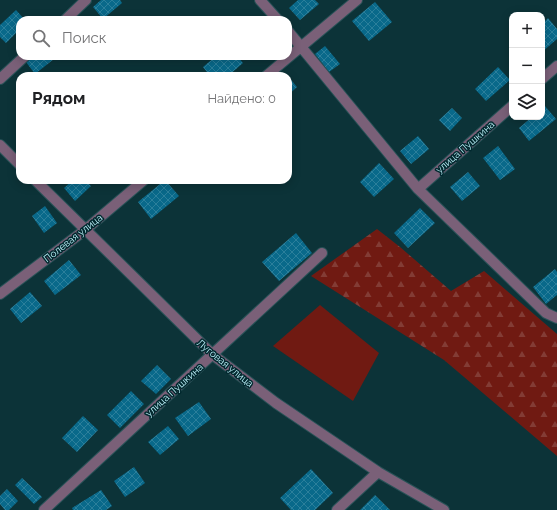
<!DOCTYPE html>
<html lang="ru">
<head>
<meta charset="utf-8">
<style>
  :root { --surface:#fff; --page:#f6f6f6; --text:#202124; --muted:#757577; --line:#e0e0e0 }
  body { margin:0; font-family:Raleway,sans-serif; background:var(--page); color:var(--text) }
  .controls { position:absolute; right:12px; top:12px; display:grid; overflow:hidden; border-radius:8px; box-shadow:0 2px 10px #0003 }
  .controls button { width:36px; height:36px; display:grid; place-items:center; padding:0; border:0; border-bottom:1px solid var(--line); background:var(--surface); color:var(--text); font:20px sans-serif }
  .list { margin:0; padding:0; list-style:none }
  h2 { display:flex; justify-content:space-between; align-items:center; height:52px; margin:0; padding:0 16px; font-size:17px }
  h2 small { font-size:13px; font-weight:400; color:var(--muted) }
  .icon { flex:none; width:22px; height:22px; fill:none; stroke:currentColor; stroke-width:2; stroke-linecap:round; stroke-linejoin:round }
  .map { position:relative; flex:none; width:557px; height:510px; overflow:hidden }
  .search { position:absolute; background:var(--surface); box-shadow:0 2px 10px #0003; left:16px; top:16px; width:276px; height:44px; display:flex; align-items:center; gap:10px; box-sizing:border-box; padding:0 14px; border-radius:12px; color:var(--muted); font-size:15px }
  .panel { position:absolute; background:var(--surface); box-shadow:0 2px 10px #0003; left:16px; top:72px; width:276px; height:112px; border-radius:12px }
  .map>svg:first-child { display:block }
  .grass { fill:#701a12 }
  .forest { fill:url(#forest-firs) }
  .building { fill:url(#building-cross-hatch) }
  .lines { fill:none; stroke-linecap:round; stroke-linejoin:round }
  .minor-casing { stroke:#285257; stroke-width:12 }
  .minor { stroke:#7a6078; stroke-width:10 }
  .labels { text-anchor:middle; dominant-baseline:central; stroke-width:3; stroke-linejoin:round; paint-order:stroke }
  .street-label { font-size:10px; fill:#bef2fb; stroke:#01282e }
</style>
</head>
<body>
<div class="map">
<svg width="557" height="510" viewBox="0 0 557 510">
  <defs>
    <pattern id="forest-firs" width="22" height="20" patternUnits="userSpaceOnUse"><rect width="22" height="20" fill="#701a12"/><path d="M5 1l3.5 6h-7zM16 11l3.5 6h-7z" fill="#833c35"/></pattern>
    <pattern id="building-cross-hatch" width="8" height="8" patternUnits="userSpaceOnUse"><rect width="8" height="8" fill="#09698a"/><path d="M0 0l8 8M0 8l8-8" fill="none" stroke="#2b7f9b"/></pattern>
  </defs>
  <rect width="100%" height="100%" fill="#0c3338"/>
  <!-- grass -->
  <path class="grass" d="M320,305l59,48 -26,48 -80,-55z"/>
  <!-- forest -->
  <path class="forest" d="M377,229l23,18 51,44 33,-20 73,63v122l-113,-96 -133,-84z"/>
  <!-- building -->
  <path class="building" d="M101,0h19l2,3 -19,16 -10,-12z
    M298,0h17l4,4 -19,16 -11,-12z
    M375,2l17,20 -23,19 -17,-20z
    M16,10l9,10h-5v9l-14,14 -6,-6v-12z
    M548,18l9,11v10l-15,13v-28z
    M325,46l15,18 -11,8 -14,-18z
    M34,56h18l2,3 -19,15 -9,-12z
    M216,56h21l6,7 -15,13h-18l-7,-9z
    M498,67l12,13 -24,21 -11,-12z
    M288,76l9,11 -9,8z
    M545,106l11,13 -27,22 -10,-13 13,-11h10v-8z
    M452,108l10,10 -12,13 -11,-11z
    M418,136l11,13 -18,15 -11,-13z
    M498,146l17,23 -15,11 -17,-22z
    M379,163l15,16 -20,18 -14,-15z
    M468,172l12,14 -18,15 -12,-14z
    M73,180h12l6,6 -16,15 -11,-13z
    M165,180l14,16 -28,23 -13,-17z
    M45,206l12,17 -13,10 -12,-17z
    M420,208l15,15 -27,25 -14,-15z
    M296,233l16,20 -33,28 -17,-19z
    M69,260l12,15 -26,20 -11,-14z
    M555,269l2,3v23l-11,9 -13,-17z
    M30,292l12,14 -21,17 -11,-14z
    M157,365l14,14 -15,15 -15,-13z
    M131,391l13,13 -24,24 -13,-13z
    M199,402l12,17 -23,17 -13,-18z
    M83,416l15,14 -21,22 -15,-14z
    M168,426l11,13 -19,16 -12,-13z
    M134,467l11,16 -20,14 -11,-16z
    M311,469l22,24 -18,17h-24l-11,-12z
    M22,478l20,19 -8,7 -19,-19z
    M7,489l11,12 -9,9h-4l-5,-6v-8z
    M101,490l11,16 -6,4h-33l-1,-2z
    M375,495l15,15h-30z"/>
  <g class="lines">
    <defs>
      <path id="minor" d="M260,0l18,20
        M65,20l21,-20
        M288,31l130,158 128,124 11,5
        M266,76l91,-76
        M0,79l25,-23
        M542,79l15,-13
        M0,145l20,20
        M35,180l178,175 63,48 102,69 66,38
        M418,189l94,-83
        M0,294l85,-64 59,-50
        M44,510l278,-257
        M337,510l41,-38"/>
    </defs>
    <!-- minor casing -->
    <use href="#minor" class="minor-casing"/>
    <!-- minor -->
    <use href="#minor" class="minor"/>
  </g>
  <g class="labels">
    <!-- street labels -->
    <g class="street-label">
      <text transform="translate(465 147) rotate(-41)">улица Пушкина</text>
      <text transform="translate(73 238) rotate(-38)">Полевая улица</text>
      <text transform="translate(225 363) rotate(39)">Луговая улица</text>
      <text transform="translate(174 390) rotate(-42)">улица Пушкина</text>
    </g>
  </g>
</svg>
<div class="controls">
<button>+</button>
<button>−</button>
<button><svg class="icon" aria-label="layers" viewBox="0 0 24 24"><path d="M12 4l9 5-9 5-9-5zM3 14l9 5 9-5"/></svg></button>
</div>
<div class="search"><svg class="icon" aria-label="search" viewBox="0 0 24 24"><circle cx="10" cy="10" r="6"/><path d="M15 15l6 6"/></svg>Поиск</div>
<section class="panel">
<h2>Рядом<small>Найдено: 0</small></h2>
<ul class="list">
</ul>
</section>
</div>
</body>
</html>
